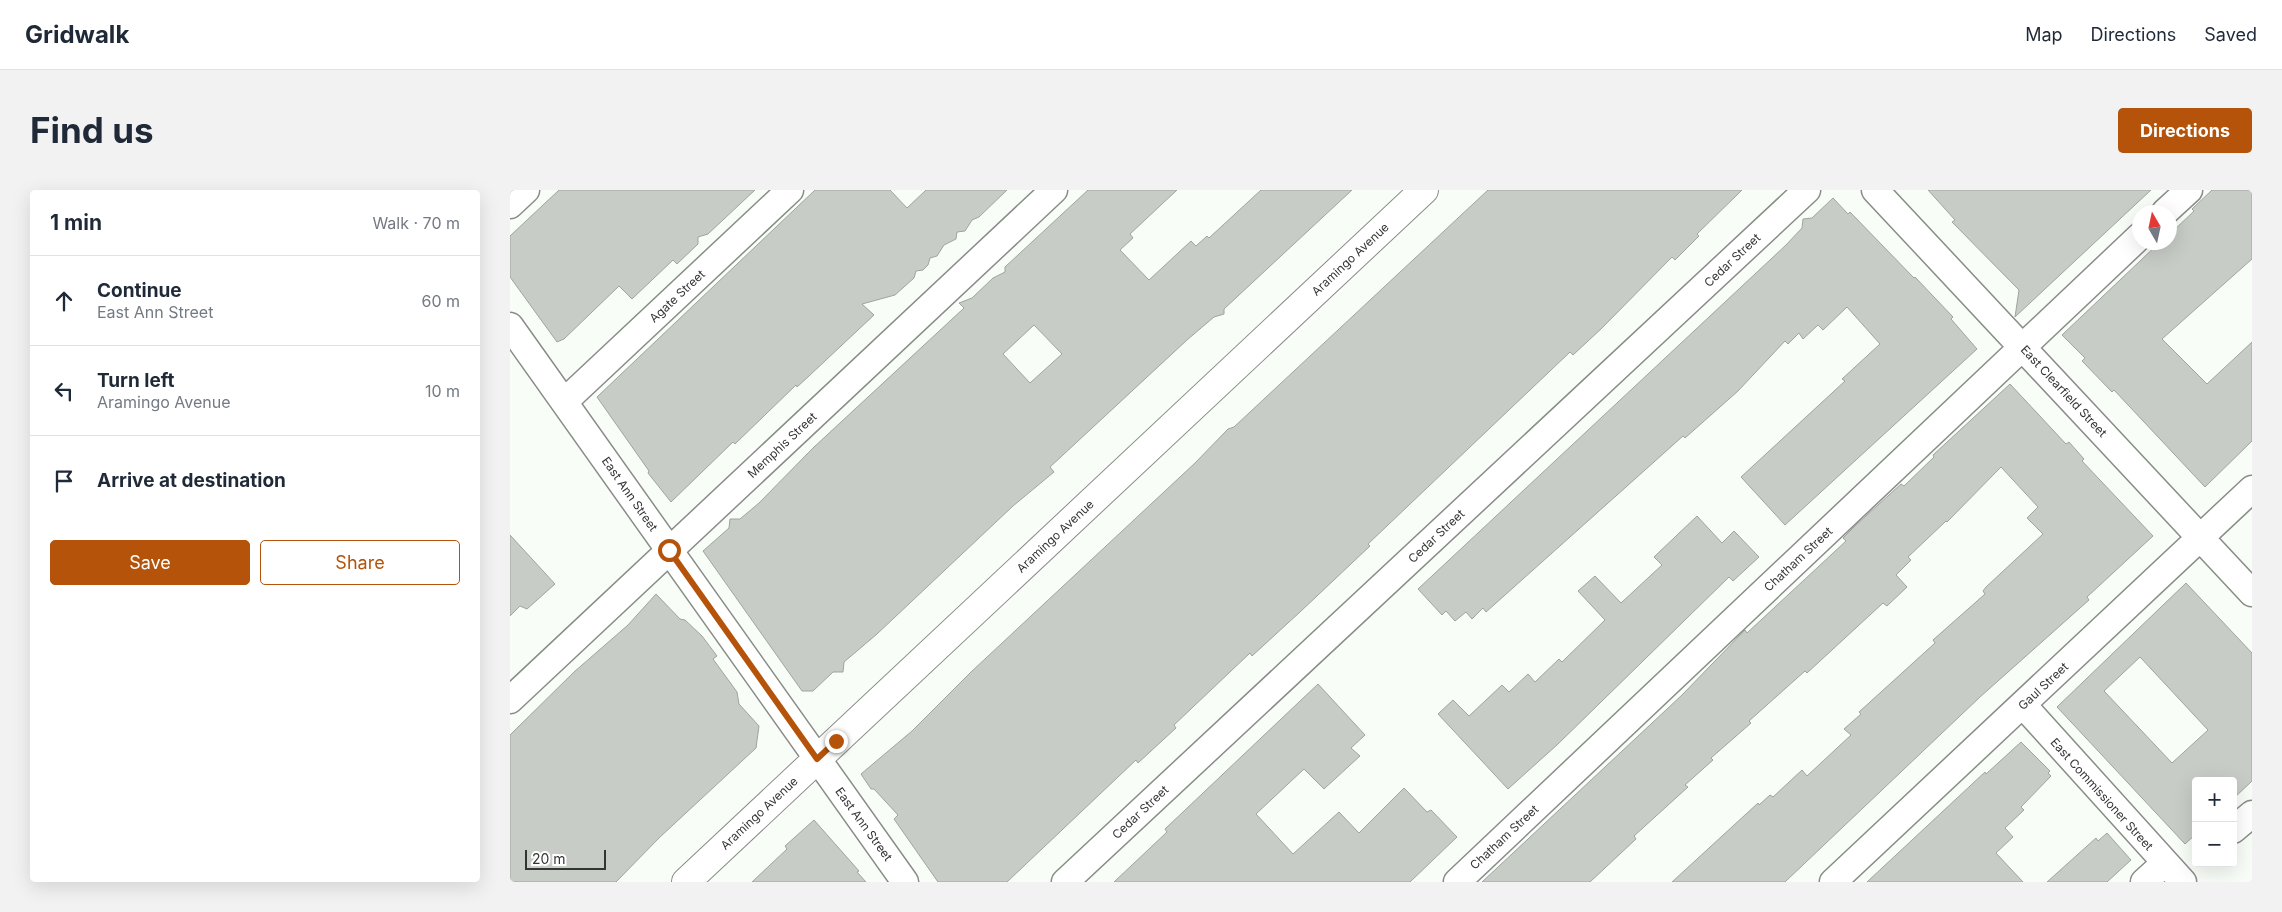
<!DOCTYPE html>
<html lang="en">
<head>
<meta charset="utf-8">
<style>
  :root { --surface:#fff; --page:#f2f2f3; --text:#1f2937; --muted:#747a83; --line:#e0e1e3; --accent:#b45309 }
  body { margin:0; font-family:Inter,sans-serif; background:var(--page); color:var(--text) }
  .controls { position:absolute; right:15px; bottom:15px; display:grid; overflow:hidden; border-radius:5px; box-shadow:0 5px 20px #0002 }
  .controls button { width:45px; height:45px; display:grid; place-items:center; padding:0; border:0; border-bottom:1px solid var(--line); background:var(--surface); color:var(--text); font:25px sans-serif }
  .compass { position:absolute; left:1622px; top:15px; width:45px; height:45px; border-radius:50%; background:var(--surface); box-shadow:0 5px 20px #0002; rotate:351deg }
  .scale { position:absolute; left:15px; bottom:12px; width:81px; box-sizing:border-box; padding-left:5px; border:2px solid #333533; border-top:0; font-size:14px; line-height:18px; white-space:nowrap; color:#333533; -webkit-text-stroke:4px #fff; paint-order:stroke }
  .stop { position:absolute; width:15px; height:15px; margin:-11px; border:4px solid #b45309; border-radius:50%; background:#fff }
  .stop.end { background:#b45309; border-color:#fff; box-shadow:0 1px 5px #0008 }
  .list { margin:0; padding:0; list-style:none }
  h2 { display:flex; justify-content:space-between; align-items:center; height:65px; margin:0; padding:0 20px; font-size:21px }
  h2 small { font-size:16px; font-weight:400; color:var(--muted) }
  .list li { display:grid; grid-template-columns:32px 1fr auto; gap:15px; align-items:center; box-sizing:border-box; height:90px; padding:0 20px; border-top:1px solid var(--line) }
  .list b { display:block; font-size:19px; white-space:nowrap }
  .list p { margin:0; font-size:16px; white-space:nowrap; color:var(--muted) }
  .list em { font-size:16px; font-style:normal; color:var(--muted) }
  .actions { display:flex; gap:10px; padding:15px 20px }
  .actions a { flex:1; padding:11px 0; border:1px solid var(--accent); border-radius:5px; text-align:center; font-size:18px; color:var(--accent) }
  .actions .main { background:var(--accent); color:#fff }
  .icon { flex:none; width:28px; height:28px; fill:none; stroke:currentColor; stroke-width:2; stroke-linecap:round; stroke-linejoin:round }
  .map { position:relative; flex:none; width:1742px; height:692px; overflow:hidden; border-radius:5px }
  header { display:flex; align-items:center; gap:30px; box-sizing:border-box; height:70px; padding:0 25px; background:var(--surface); border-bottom:1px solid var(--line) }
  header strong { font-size:24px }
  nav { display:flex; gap:28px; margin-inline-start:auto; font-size:18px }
  .intro { display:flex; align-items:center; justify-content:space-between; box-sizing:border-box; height:120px; padding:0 30px }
  h1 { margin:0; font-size:35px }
  .button { padding:12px 22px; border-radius:5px; background:var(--accent); color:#fff; font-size:18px; font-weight:700 }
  main { display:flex; gap:30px; padding:0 30px }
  aside { flex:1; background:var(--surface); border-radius:5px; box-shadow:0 5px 20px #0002 }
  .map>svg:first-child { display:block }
  .building { fill:#c8ccc7; stroke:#a0a49f; fill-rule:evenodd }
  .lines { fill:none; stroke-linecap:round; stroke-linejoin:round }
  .minor-casing { stroke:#898d88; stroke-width:29 }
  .primary-casing { stroke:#898d88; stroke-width:30 }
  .minor { stroke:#fff; stroke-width:26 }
  .primary { stroke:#fff; stroke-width:28 }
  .route { stroke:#b45309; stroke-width:6 }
  .labels { text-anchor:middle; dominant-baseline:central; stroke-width:4.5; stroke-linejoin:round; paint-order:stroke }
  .street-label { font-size:12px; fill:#333533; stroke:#fff }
</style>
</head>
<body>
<header>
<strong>Gridwalk</strong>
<nav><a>Map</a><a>Directions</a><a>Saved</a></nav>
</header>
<div class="intro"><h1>Find us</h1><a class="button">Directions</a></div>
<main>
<aside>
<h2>1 min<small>Walk · 70 m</small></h2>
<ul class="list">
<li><svg class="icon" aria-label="ahead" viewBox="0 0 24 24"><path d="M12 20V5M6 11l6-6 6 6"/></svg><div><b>Continue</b><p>East Ann Street</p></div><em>60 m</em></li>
<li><svg class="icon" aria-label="left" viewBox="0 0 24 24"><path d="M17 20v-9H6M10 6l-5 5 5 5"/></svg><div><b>Turn left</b><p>Aramingo Avenue</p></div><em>10 m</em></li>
<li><svg class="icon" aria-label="arrive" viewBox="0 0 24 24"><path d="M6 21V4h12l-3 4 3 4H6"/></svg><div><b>Arrive at destination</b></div></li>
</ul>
<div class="actions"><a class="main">Save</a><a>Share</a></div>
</aside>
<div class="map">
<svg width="1742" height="692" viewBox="0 0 1742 692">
  <rect width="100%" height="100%" fill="#f9fdf8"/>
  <!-- building -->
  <path class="building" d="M49,0h196l-47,44 -10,3v7l-21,20 -4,-4 -41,39 -13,-13 -55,53 -7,3 -47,-65v-41z
    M305,0h75l17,18 19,-18h81l-28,27 -7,3 -7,11 -8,1 -1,7 -12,6 -7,11 -7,2 -2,7 -5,5 -7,1 -2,7 -19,17 -33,9 12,11 -65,61 -12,11 -1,-2 -61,59 -2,-2 -62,60 -23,-29 1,-2 -52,-74z
    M578,0h89l-47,44 3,4 -13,12 29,30 42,-39 5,5 11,-10 2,2 52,-48h91l-128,119v5l-10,3 -27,23 -137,127 4,5 -41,34 -136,128 -33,28 -1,10h-10l-20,19h-11l-99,-140 26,-23 1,-9h10l19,-16 54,-55 151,-140 -5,-5 13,-5 21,-20 12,-6v-5zM524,135l28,29 -32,29 -27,-29z
    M978,0h254l-45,44 2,2 -24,24 -3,-3 -70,71 -29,27 -3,-3 -202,192 2,2 -70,66 -48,44 -2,-3 -76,72 2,3 -38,35 -2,-3 -129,122h-69l-44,-63 4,-4 -24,-26h-3l-10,-15 51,-43 59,-59 224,-209 33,-34 6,-2z
    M1418,0h223l-136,127 4,-27 -67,-68 3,-2z
    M1702,0h40v69l-90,80 45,45 45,-42v99l-47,46 -91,-97 -2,2 -30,-31 3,-3 -23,-23 98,-93h10v-8l24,-23 -2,-2z
    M1323,8l15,16 2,-2 64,66 1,-1 38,40 -2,2 26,30 -192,176 -44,-48 104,-96 -3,-2 38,-35 -33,-37 -24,23 -5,-5 -15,14 -4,-6 -11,11 -3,-3 -47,50 -53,47 -2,-2 -29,26 -168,150 -3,-4 -11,11 -6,-7 -11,9 -9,-10 -4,4 -24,-26 368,-344 16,-17 1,-9 9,-1z
    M1500,194l56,60 3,-2 15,17 -2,2 71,75 -66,61 2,3 -109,97 -195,185h-113l86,-79 1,2 11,-10 3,2 29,-27 5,6 44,-41 -7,-6 17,-15 -2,-2 76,-69 -2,-3 52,-46 -2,-3 3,-4 57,-53 -16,-16 11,-11 -37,-40 -54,55 -1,-1 -38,36 3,3 -15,15 11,12 -20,19 -4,-3 -76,70 -2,-2 -56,50 2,2 -40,35 2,2 -28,25 3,2 -54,49 2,3 -46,43h-108l200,-187 63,-65 2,3 99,-92 -3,-3 12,-12 46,-42 3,2 30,-29 -1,-2z
    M1187,326l25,27 12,-12 25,26 -26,24 -4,-4 -171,167 -50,45 -70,-75 15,-14 16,16 33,-31 7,7 19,-18 7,8 24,-23 3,3 43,-42 -27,-29 17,-15 26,27 41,-38 -8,-8z
    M0,345l45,49 -28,25 -7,-3 -10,10z
    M1676,393l66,70v128l-19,18v-18h-37v53l-11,10 -128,-137zM1630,467l68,73 -36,33 -68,-72z
    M146,404l24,25 5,1 17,16 15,20 -4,3 24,33 2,12 20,22 -3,22 -97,90 -43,44h-106v-147l64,-63 54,-47z
    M808,494l47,51 -14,13 9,8 -36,33 -20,-20 -48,45 37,40 46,-42 20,21 45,-45 23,24 4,-2 26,27 -47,45h-296l53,-50 -2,-3z
    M1511,552l29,29 -2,2 3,3 -30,31 3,3 -19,18 8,9 -17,16 27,29h-156l118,-110 1,2z
    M304,630l45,51 -2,1 9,10h-114l35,-33 -2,-3z
    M1597,643l24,27 -24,22h-60l49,-44 2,3z"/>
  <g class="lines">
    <defs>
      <path id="minor" d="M1365,0l377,403
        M0,15l16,-15
        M1655,22l24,-22
        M0,136l395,556
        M54,212l226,-212
        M0,510l544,-510
        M1513,515l160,177
        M1723,640l19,-16
        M555,692l742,-692
        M947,692l683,-646
        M1323,692l419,-393
        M1634,692l21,-19"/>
      <path id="primary" d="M176,692l738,-692"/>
    </defs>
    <!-- minor casing -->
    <use href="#minor" class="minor-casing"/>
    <!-- primary casing -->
    <use href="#primary" class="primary-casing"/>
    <!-- minor -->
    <use href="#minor" class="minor"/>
    <!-- primary -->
    <use href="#primary" class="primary"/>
  </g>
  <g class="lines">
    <!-- route -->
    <path class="route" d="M159,360l148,209 19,-18"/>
  </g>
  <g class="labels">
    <!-- street labels -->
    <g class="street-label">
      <text transform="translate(840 69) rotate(-43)">Aramingo Avenue</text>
      <text transform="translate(1222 70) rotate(-43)">Cedar Street</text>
      <text transform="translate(167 106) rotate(-43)">Agate Street</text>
      <text transform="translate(1554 201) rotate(47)">East Clearfield Street</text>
      <text transform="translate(272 255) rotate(-43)">Memphis Street</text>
      <text transform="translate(120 304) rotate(55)">East Ann Street</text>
      <text transform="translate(545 346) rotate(-43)">Aramingo Avenue</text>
      <text transform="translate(926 346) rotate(-43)">Cedar Street</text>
      <text transform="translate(1288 369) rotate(-43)">Chatham Street</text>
      <text transform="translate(1533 496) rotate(-43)">Gaul Street</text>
      <text transform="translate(1592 604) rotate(48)">East Commissioner Street</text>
      <text transform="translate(630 622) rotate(-43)">Cedar Street</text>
      <text transform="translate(249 623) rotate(-43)">Aramingo Avenue</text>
      <text transform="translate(354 634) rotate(54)">East Ann Street</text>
      <text transform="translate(994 647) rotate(-43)">Chatham Street</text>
    </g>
  </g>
</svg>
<div class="controls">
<button>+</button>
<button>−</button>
</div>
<svg class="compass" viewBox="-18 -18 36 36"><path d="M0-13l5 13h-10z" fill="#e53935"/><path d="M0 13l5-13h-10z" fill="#747a83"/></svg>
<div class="scale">20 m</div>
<div class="stop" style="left:159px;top:360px"></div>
<div class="stop end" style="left:326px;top:551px"></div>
</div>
</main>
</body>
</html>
